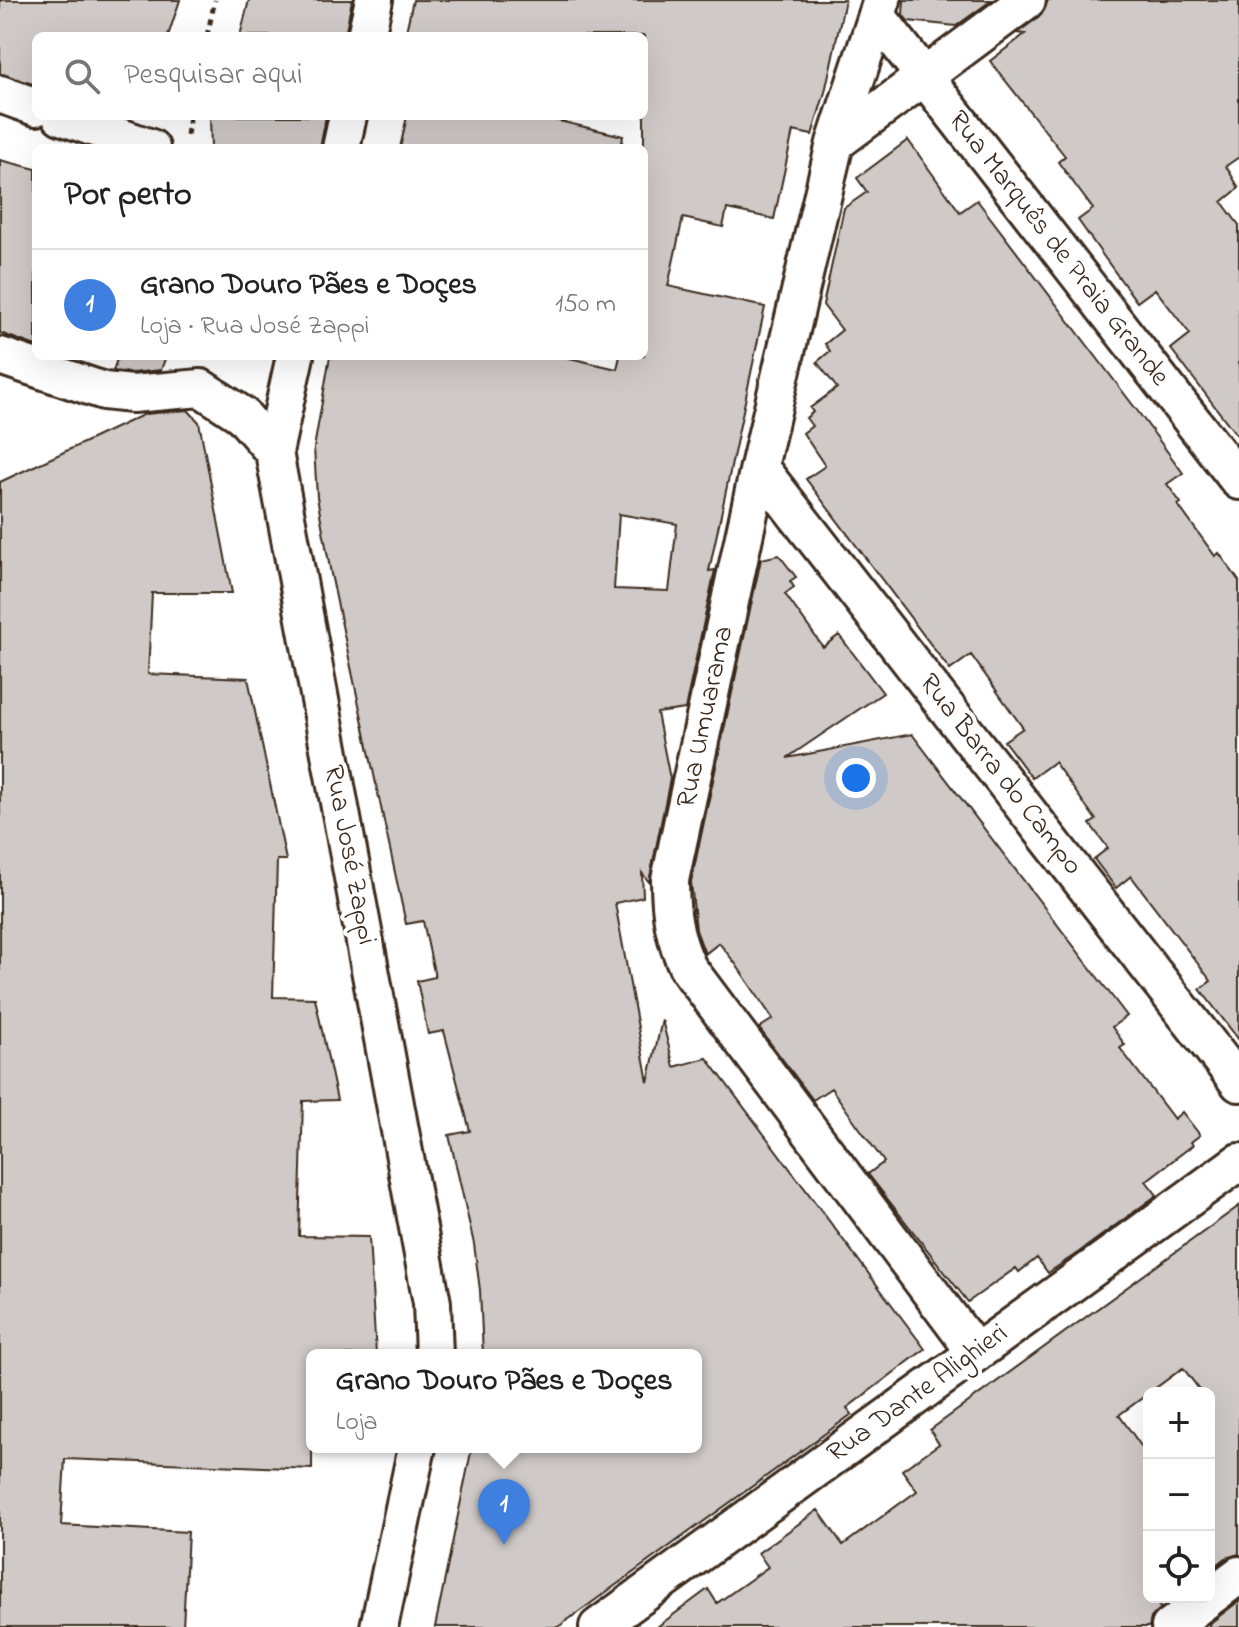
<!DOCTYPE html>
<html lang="pt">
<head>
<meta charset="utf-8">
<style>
  :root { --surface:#fff; --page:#f6f6f6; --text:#222; --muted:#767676; --line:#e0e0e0; --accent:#0b8043 }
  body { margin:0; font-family:"Indie Flower",sans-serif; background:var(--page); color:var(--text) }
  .controls { position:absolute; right:24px; bottom:24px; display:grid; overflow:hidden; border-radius:12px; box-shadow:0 8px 32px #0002 }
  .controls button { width:72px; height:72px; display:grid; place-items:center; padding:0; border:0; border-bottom:2px solid var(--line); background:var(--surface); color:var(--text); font:40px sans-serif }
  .you { position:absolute; left:856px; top:778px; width:28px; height:28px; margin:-20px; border:6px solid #fff; border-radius:50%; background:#1a73e8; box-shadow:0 0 0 12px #1a73e833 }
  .badge { display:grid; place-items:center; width:52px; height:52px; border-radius:50%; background:var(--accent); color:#fff; font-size:26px; font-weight:700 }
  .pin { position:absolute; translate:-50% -66px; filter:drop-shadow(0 2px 4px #0008) }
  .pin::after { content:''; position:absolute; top:42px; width:28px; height:24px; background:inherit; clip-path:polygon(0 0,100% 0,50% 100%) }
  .popup { position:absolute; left:306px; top:1349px; width:396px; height:104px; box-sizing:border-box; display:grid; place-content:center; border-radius:12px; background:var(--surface); filter:drop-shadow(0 2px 6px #0005); font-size:26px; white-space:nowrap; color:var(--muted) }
  .popup b { font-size:30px; color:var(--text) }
  .popup::after { content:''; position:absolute; left:50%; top:100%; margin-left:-16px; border:16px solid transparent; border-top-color:var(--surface) }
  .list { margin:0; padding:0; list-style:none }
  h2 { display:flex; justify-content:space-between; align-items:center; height:104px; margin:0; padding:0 32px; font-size:34px }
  h2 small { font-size:26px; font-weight:400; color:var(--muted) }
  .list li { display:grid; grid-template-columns:52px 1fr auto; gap:24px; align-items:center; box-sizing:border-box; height:112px; padding:0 32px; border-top:2px solid var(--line) }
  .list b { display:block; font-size:30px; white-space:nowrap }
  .list p { margin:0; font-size:26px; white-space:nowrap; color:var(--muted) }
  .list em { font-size:26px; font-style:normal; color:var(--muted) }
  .icon { flex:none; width:44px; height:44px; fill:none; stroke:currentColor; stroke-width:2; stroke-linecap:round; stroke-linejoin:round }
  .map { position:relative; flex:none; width:1239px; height:1627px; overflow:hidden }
  .search { position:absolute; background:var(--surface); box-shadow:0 8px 32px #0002; left:32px; top:32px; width:616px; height:88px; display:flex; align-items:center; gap:20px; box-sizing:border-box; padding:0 28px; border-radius:12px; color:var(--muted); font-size:30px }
  .panel { position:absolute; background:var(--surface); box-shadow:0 8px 32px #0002; left:32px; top:144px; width:616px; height:216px; border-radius:12px }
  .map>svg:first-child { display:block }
  .building { fill:#cfcac7; stroke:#3b2a1e; stroke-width:2; fill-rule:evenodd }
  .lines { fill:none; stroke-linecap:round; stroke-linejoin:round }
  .street-casing { stroke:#3b2a1e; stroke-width:42 }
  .path { stroke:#3b2a1e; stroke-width:5; stroke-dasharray:6 6; stroke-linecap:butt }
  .street { stroke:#fff; stroke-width:36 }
  .labels { text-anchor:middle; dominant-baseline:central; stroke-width:8; stroke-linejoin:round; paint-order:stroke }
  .street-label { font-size:28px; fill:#3b2a1e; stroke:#fff }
</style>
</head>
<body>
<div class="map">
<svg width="1239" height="1627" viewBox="0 0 1239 1627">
  <rect width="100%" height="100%" fill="#fff"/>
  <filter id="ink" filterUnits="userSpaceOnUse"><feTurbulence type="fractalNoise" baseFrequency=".0125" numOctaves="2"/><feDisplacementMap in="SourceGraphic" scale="16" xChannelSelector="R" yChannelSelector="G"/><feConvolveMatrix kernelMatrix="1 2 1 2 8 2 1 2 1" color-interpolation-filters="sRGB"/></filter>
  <g filter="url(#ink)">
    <!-- building -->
    <path class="building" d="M0,0h180l-12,36h-132v49l-36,-11z
      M249,0h103l-7,36h-105z
      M413,0h432l-20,92 -13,43 -19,-4 -19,88 -47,-10 -4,18 -40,-9 -1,4 -14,64 97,21 -56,264 6,-1 -30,139 -28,4 13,66 -21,103 -7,-9 1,24 -28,6 33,179 14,-62 12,47 33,-9 218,291 -78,59 5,6 -294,213h-123l37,-180h224v-92h-213l-3,-65 -6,-46 -25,-109 21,-4 -26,-100 -16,3 -11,-53 18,-4 -12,-56 -17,3 -75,-350 -14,-77 -3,-49 16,-92h231l56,13 3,-13h24v-320h-239zM619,514l58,10 -8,67 -55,-2z
      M904,0h88l-36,26 -48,-5 -5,-6z
      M1048,0h191v157l-13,9 13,22 -17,14 17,23v213l-68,-89 19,-15 -35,-45 -18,13 -33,-45 -26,-37 15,-11 -35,-47 7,-6 -75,-95 35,-27 -8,-1 23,-17z
      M210,116h116l-6,32h-109z
      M407,116h131l85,20 -2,12h-221z
      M908,140l52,72 17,-12 162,213 44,60 -16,11 14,19 -3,2 37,51 4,-3 20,28v459l-39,-51 11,-8 -80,-105 -15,12 -22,-29 14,-11 -18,-24 6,-4 -42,-58 -22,16 -28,-37 19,-13 -52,-73 -21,15 -144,-191 19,-13 -22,-33 9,-7 -6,-8 7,-6 -3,-4 27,-20 -20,-26 13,-11 -5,-7 17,-14 -19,-25 21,-97 23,-16 -10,-14z
      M0,160l36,9v177l-36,-13z
      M118,356h48l-5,14 -29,3 -19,-2z
      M188,410l11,12 33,171h-80l-4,81 100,4 38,182h-9l-4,137 42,1 22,102 -34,1 -4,135 70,1 7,118h-64v114l-247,-10 -4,66 127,7 -5,95h-183v-1145l145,-68z
      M779,555l17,22 -6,4 4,6 -9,7 38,53 16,-12 44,58 -96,65 125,-24 215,282 -15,11 13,18 -5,3 54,71 8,-7 18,23 -9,7 2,3 -47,36 11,14 -78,57 -31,21 -11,-15 -18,14 -3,-4 -48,34 -100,-128 16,-12 -36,-50 -17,-24 -18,12 -54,-72 14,-9 -38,-56 -16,-20 -14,11 -9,-24 -5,-48 70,-323z
      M1239,1206v348l-13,4 -17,13v-178h-7l-19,-25 -64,47 30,42v140l12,11 -10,10 -2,9h-492l51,-38 9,14 51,-36 -10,-14 60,-43 25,35 74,-54 -15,-21 37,-26 -9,-14z
      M1239,1601v26h-30v-3z"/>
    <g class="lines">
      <defs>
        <path id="street" d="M882,0l-47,143 -76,324 -89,413c0,33 4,58 18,88l288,385
          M878,17l361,464
          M366,36l8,-36
          M0,94l36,13
          M61,116l90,32
          M835,143l192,-143
          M341,148l7,-32
          M0,356l104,35 28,3 69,-6 41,27 32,37
          M295,356l-21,96 158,851 2,52
          M759,467l480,616
          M379,1627l38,-180
          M598,1627l641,-465
          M1170,1627l69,-52"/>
      </defs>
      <!-- street casing -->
      <use href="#street" class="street-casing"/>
      <!-- path -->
      <path class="path" d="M207,36l8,-36
        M187,135l3,-19"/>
      <!-- street -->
      <use href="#street" class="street"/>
    </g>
  </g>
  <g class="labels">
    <!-- street labels -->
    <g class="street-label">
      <text transform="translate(1058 249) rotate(52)">Rua Marquês de Praia Grande</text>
      <text transform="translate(706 717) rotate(-78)">Rua Umuarama</text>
      <text transform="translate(1000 775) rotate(52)">Rua Barra do Campo</text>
      <text transform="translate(349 855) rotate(79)">Rua José Zappi</text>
      <text transform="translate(918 1394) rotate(-36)">Rua Dante Alighieri</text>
    </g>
  </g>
</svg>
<div class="controls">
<button>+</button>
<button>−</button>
<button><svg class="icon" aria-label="locate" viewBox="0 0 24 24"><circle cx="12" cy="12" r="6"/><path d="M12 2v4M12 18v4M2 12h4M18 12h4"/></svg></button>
</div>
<div class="you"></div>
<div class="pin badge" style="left:504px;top:1545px;background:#3f7fe0">1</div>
<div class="popup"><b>Grano Douro Pães e Doçes</b>Loja</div>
<div class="search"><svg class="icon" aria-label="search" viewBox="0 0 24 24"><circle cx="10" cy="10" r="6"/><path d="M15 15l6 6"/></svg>Pesquisar aqui</div>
<section class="panel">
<h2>Por perto<small></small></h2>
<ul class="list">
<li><span class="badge" style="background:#3f7fe0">1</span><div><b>Grano Douro Pães e Doçes</b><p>Loja · Rua José Zappi</p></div><em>150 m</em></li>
</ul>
</section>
</div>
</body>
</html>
